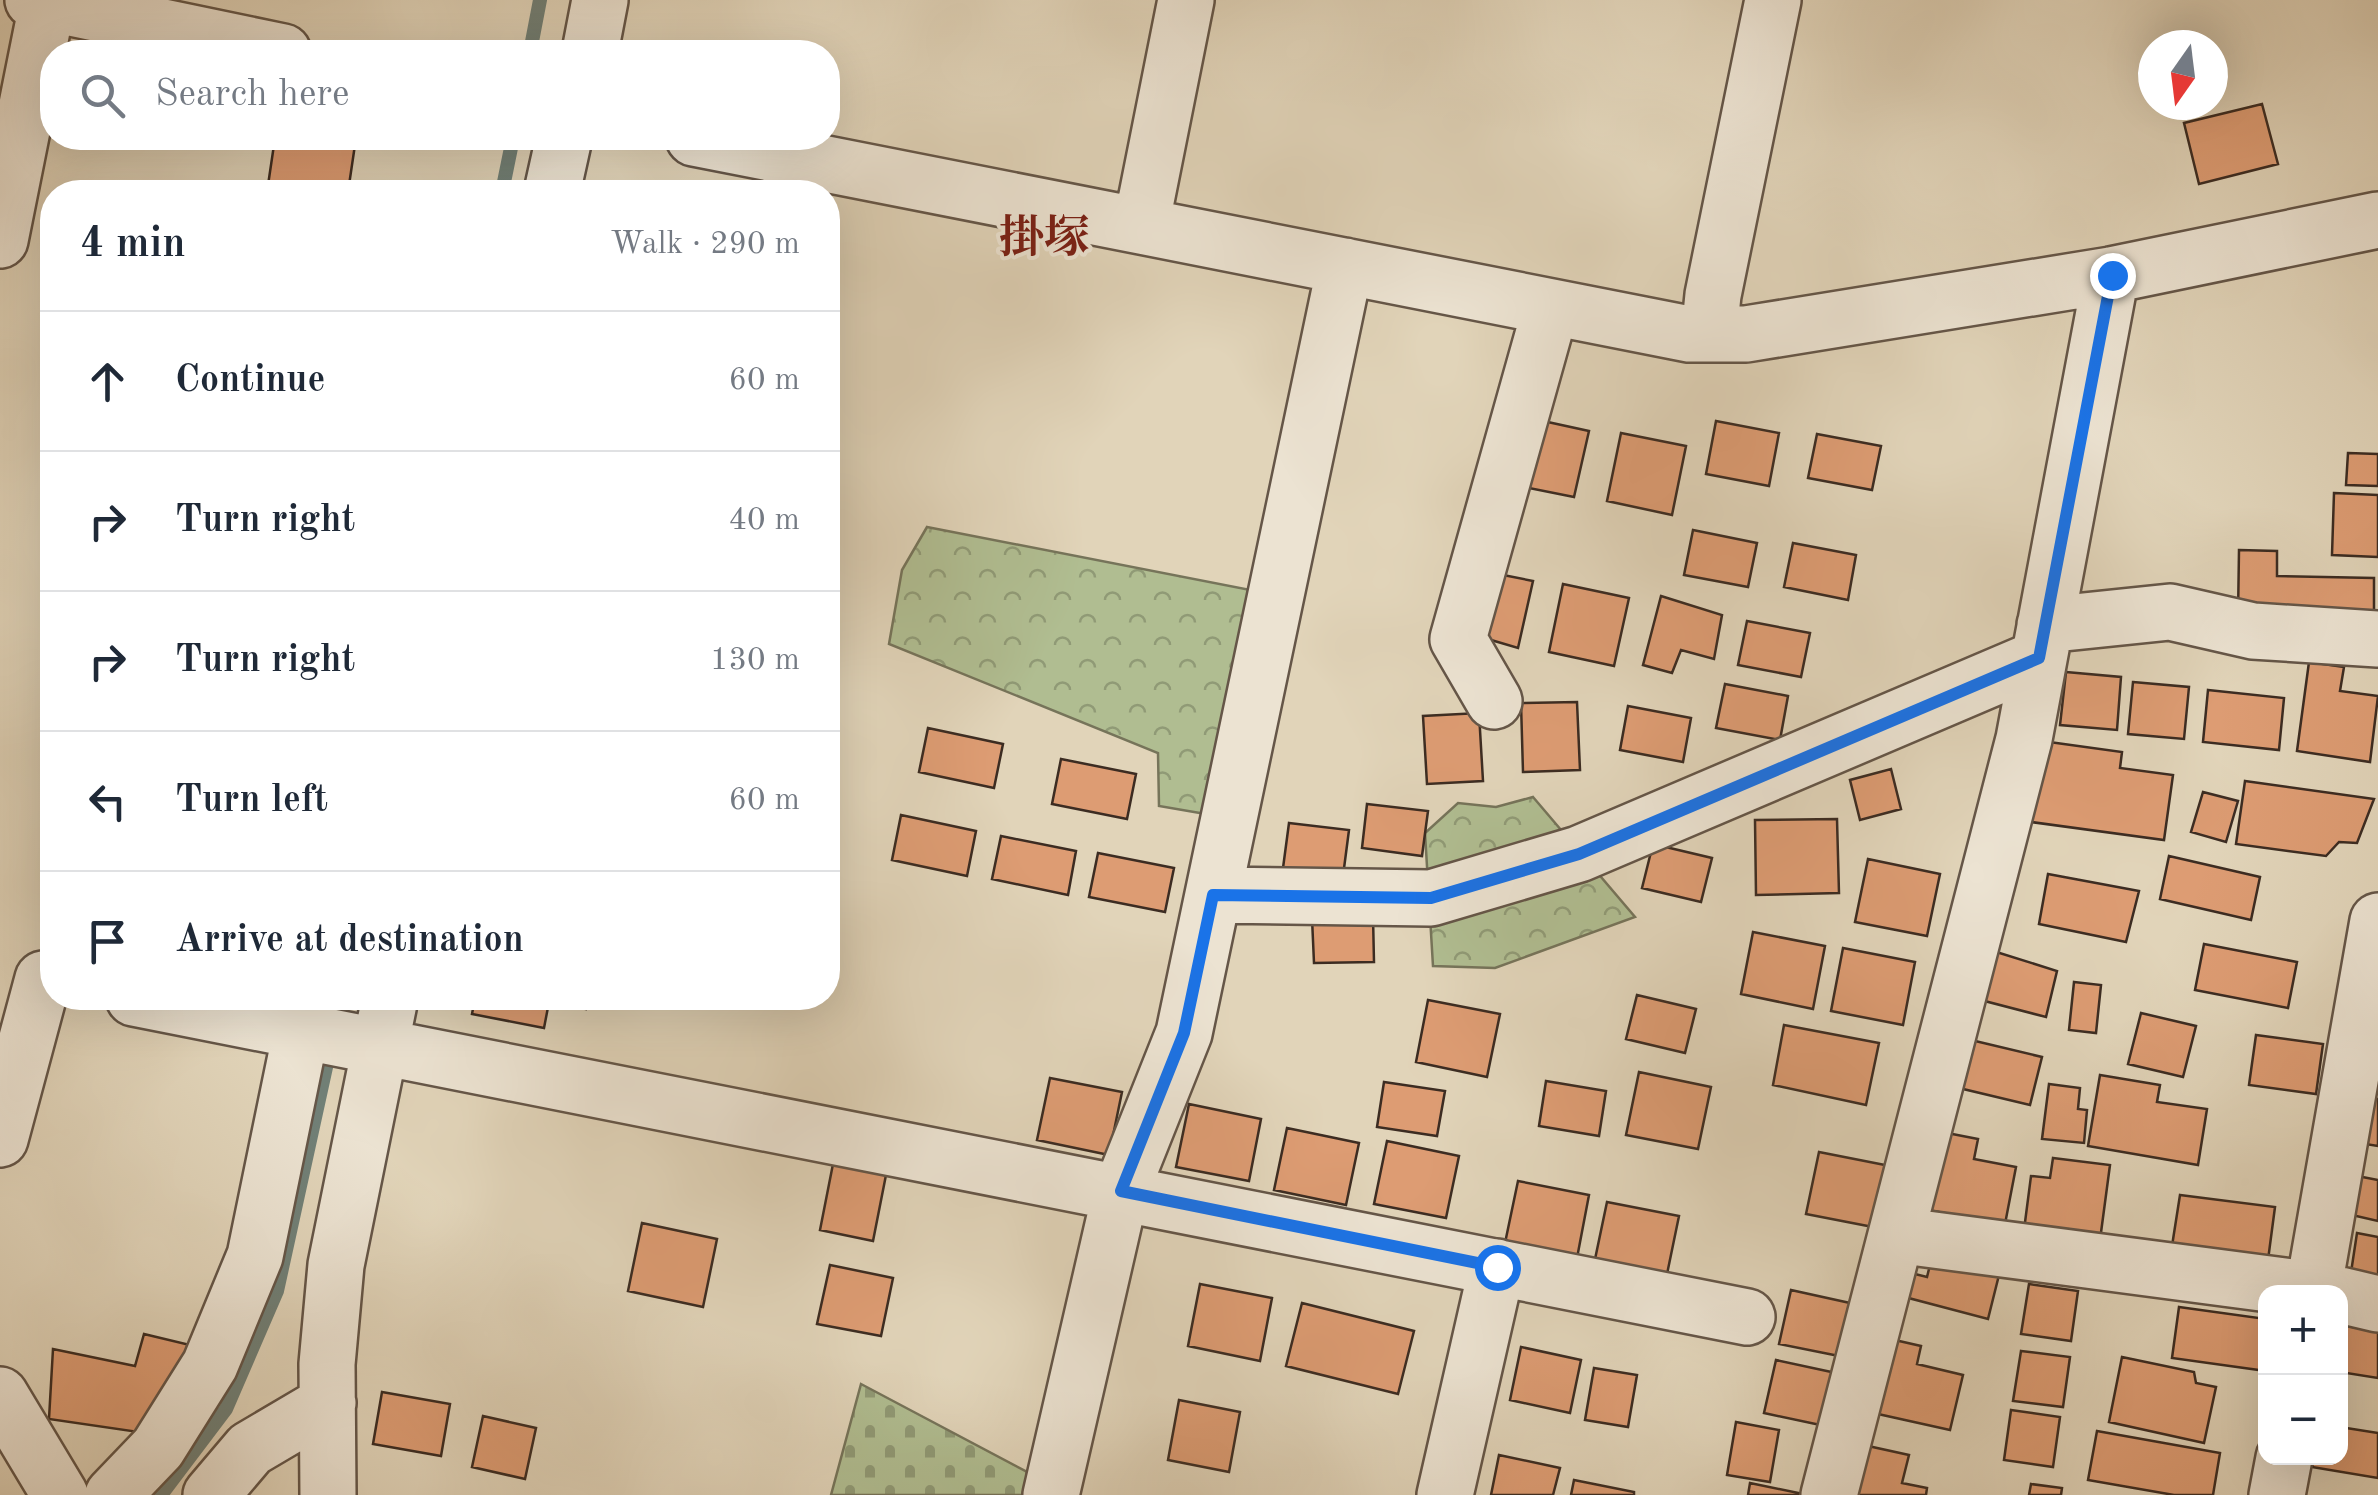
<!DOCTYPE html>
<html lang="en">
<head>
<meta charset="utf-8">
<style>
  :root { --surface:#fff; --page:#f2f2f3; --text:#1f2937; --muted:#747a83; --line:#e0e1e3 }
  body { margin:0; font-family:"Old Standard TT","Noto Serif JP",serif; background:var(--page); color:var(--text) }
  .controls { position:absolute; right:30px; bottom:30px; display:grid; overflow:hidden; border-radius:20px; box-shadow:0 10px 40px #0002 }
  .controls button { width:90px; height:90px; display:grid; place-items:center; padding:0; border:0; border-bottom:2px solid var(--line); background:var(--surface); color:var(--text); font:50px sans-serif }
  .compass { position:absolute; left:2138px; top:30px; width:90px; height:90px; border-radius:50%; background:var(--surface); box-shadow:0 10px 40px #0002; rotate:194deg }
  .stop { position:absolute; width:30px; height:30px; margin:-22px; border:8px solid #1a73e8; border-radius:50%; background:#fff }
  .stop.end { background:#1a73e8; border-color:#fff; box-shadow:0 2px 10px #0008 }
  .list { margin:0; padding:0; list-style:none }
  h2 { display:flex; justify-content:space-between; align-items:center; height:130px; margin:0; padding:0 40px; font-size:42px }
  h2 small { font-size:32px; font-weight:400; color:var(--muted) }
  .list li { display:grid; grid-template-columns:65px 1fr auto; gap:30px; align-items:center; box-sizing:border-box; height:140px; padding:0 40px; border-top:2px solid var(--line) }
  .list b { display:block; font-size:38px; white-space:nowrap }
  .list em { font-size:32px; font-style:normal; color:var(--muted) }
  .icon { flex:none; width:55px; height:55px; fill:none; stroke:currentColor; stroke-width:2; stroke-linecap:round; stroke-linejoin:round }
  .map { position:relative; flex:none; width:2378px; height:1495px; overflow:hidden }
  .search { position:absolute; background:var(--surface); box-shadow:0 10px 40px #0002; left:40px; top:40px; width:800px; height:110px; display:flex; align-items:center; gap:25px; box-sizing:border-box; padding:0 35px; border-radius:40px; color:var(--muted); font-size:38px }
  .panel { position:absolute; background:var(--surface); box-shadow:0 10px 40px #0002; left:40px; top:180px; width:800px; height:830px; border-radius:40px }
  .map>svg:first-child { display:block }
  .forest { fill:url(#forest-crowns); stroke:#76745a; stroke-width:2.5 }
  .cemetery { fill:url(#cemetery-stones); stroke:#76745a; stroke-width:2.5 }
  .lines { fill:none; stroke-linecap:round; stroke-linejoin:round }
  .stream { stroke:#718077; stroke-width:14 }
  .building { fill:#dd9c73; stroke:#3c2c22; stroke-width:2.5 }
  .minor-casing { stroke:#655648; stroke-width:60 }
  .minor { stroke:#ece3d2; stroke-width:55 }
  .route { stroke:#1a73e8; stroke-width:12 }
  .labels { text-anchor:middle; dominant-baseline:central; stroke-width:8; stroke-linejoin:round; paint-order:stroke }
  .quarter-label { font-size:45px; font-weight:bold; fill:#7a1f14; stroke:#ece3d2 }
</style>
</head>
<body>
<div class="map">
<svg width="2378" height="1495" viewBox="0 0 2378 1495">
  <defs>
    <pattern id="forest-crowns" width="20" height="18" patternUnits="userSpaceOnUse" patternTransform="scale(2.5)"><rect width="20" height="18" fill="#b0bd91"/><path d="M2 6a3 3 0 1 1 6 0M12 15a3 3 0 1 1 6 0" fill="none" stroke="#909a76"/></pattern>
    <pattern id="cemetery-stones" width="16" height="16" patternUnits="userSpaceOnUse" patternTransform="scale(2.5)"><rect width="16" height="16" fill="#b0bd91"/><path d="M2 7V4a2 2 0 0 1 4 0v3zM10 15v-3a2 2 0 0 1 4 0v3z" fill="#909a76"/></pattern>
  </defs>
  <rect width="100%" height="100%" fill="#e1d4b9"/>
  <filter id="stains"><feTurbulence type="fractalNoise" baseFrequency=".002" numOctaves="4"/><feColorMatrix values="0 0 0 0 .2 0 0 0 0 .09 0 0 0 0 .02 0 0 0 .5 -.17"/></filter>
  <radialGradient id="worn" r=".72"><stop offset=".6" stop-color="#630" stop-opacity="0"/><stop offset="1" stop-color="#630" stop-opacity=".3"/></radialGradient>
  <!-- forest -->
  <path class="forest" d="M927,527l349,68 -47,223 -70,-12 -1,-53 -269,-109 13,-74z
    M1533,797l102,120 -140,51 -62,-2 -8,-133 33,-30 38,4z"/>
  <!-- cemetery -->
  <path class="cemetery" d="M861,1384l170,90 -4,21h-196z"/>
  <g class="lines">
    <!-- stream -->
    <path class="stream" d="M530,52l10,-52
      M502,192l11,-54
      M334,1028l7,-30
      M161,1495l65,-86 51,-118 53,-242"/>
  </g>
  <!-- building -->
  <path class="building" d="M2262,104l16,60 -79,20 -15,-61z
    M275,138h81l-8,54h-81z
    M1534,419l55,12 -15,66 -55,-11z
    M1716,421l63,12 -10,53 -63,-12z
    M1621,433l65,13 -14,69 -65,-14z
    M1817,434l64,12 -9,44 -64,-12z
    M2348,453l30,1v32l-32,-1z
    M2334,493l44,2v62l-46,-2z
    M1693,530l64,13 -9,44 -64,-12z
    M1793,543l63,12 -8,45 -64,-13z
    M2239,550l38,1v25l97,2v41l-136,-2z
    M1493,573l40,8 -15,67 -37,-11z
    M1563,584l66,14 -15,68 -65,-14z
    M1661,596l61,19 -8,44 -33,-9 -9,23 -29,-8z
    M1747,621l63,12 -9,44 -63,-12z
    M2309,662l35,5 -4,24 38,5 -8,66 -73,-11z
    M2066,672l55,5 -4,53 -57,-5z
    M2133,682l56,5 -5,52 -56,-5z
    M1725,684l63,12 -8,44 -64,-12z
    M2208,690l76,8 -5,52 -76,-8z
    M1577,702l3,68 -57,2 -2,-69z
    M1628,706l63,12 -8,44 -63,-12z
    M1479,713l4,68 -56,3 -4,-68z
    M928,728l75,16 -9,44 -75,-16z
    M2042,741l80,11 -2,16 53,7 -9,65 -133,-18z
    M1061,759l75,15 -9,45 -75,-15z
    M1891,769l10,40 -41,11 -10,-40z
    M2245,781l129,18 -17,44 -18,-1 -13,14 -90,-12z
    M2203,792l35,9 -12,41 -35,-10z
    M1367,804l61,7 -6,45 -60,-8z
    M901,815l75,16 -9,45 -75,-16z
    M1837,819l2,74 -83,2 -1,-75z
    M1289,823l60,7 -6,46 -60,-8z
    M1001,836l75,15 -8,44 -76,-16z
    M1653,844l59,14 -11,44 -59,-14z
    M1098,853l76,15 -9,44 -76,-15z
    M2169,856l91,21 -9,43 -91,-21z
    M1868,859l72,15 -13,62 -72,-14z
    M2048,874l91,17 -13,51 -87,-18z
    M1373,916l1,46 -60,1 -2,-45z
    M1753,932l72,14 -12,63 -72,-15z
    M2204,944l93,18 -9,46 -93,-18z
    M1843,948l72,14 -12,63 -72,-14z
    M1990,950l67,21 -11,46 -69,-18z
    M2074,982l27,3 -5,48 -27,-3z
    M1637,995l59,14 -11,44 -59,-14z
    M475,998h114l-3,11 -37,-7 -5,26 -72,-14z
    M1428,1000l72,14 -13,63 -71,-15z
    M2141,1013l55,13 -13,51 -55,-13z
    M1784,1025l95,18 -13,62 -93,-20z
    M2256,1035l67,9 -7,50 -67,-9z
    M1971,1040l71,17 -12,48 -71,-17z
    M1639,1072l72,15 -13,62 -72,-14z
    M2100,1075l60,10 -3,17 50,7 -9,56 -110,-19z
    M1050,1078l72,14 -13,63 -72,-15z
    M1546,1081l60,10 -7,45 -60,-10z
    M1384,1082l61,9 -8,45 -60,-9z
    M2049,1084l31,4 -2,21 9,1 -3,33 -42,-4z
    M2360,1096l18,3v47l-25,-4z
    M1189,1104l72,15 -12,62 -73,-14z
    M1287,1128l72,15 -13,62 -72,-15z
    M1942,1132l36,7 -4,20 42,8 -11,57 -77,-14z
    M1387,1141l72,15 -13,62 -72,-14z
    M1819,1152l71,14 -12,62 -72,-14z
    M2053,1158l57,7 -10,75 -76,-10 7,-54 19,2z
    M833,1164l53,11 -13,66 -53,-11z
    M2347,1174l31,6v41l-39,-9z
    M1518,1181l71,14 -12,63 -72,-15z
    M2180,1195l95,12 -7,53 -96,-14z
    M1607,1202l72,14 -13,63 -72,-15z
    M642,1223l75,16 -14,68 -75,-16z
    M2357,1233l21,4v47l-28,-5z
    M1931,1261l70,6 -13,52 -87,-23 6,-24 20,5z
    M830,1265l63,13 -12,58 -64,-12z
    M1200,1284l72,14 -12,63 -72,-15z
    M2029,1284l49,7 -7,50 -50,-7z
    M1791,1290l59,13 -11,53 -60,-12z
    M1302,1303l112,28 -16,63 -112,-28z
    M2179,1307l87,12v52l-94,-13z
    M2340,1325l38,6v47l-38,-6z
    M144,1334l46,11 -52,87 -89,-13 4,-70 82,17z
    M1886,1338l35,8 -4,18 46,11 -13,55 -81,-18z
    M1521,1347l60,13 -11,53 -60,-13z
    M2021,1351l49,6 -7,50 -50,-6z
    M2122,1357l72,15 2,11 20,4 -12,56 -95,-21z
    M1776,1360l60,13 -11,53 -61,-13z
    M1594,1368l43,7 -9,52 -43,-7z
    M382,1392l68,12 -9,52 -68,-12z
    M1179,1400l61,12 -11,60 -61,-12z
    M2011,1410l49,7 -7,50 -49,-7z
    M483,1416l53,12 -11,51 -53,-12z
    M1736,1422l43,8 -9,52 -43,-7z
    M2340,1427l38,6v45l-66,-11 2,-9h26z
    M2097,1431l123,22 -7,42h-39l-86,-15z
    M1859,1444l50,11 -7,28 25,5 -1,7h-79z
    M1499,1455l61,13 -7,27h-62z
    M1574,1480l60,12v3h-63z
    M1750,1483l58,12h-60z
    M2031,1484l31,4 -1,7h-32z"/>
  <g class="lines">
    <defs>
      <path id="minor" d="M33,0l250,52
        M590,52l10,-52
        M694,138l995,196h57l365,-59 267,-55
        M552,192l12,-54
        M1141,226l45,-226
        M0,240l48,-240
        M1709,334l4,-39 60,-295
        M2045,625l125,-13 83,19 125,8
        M1494,701l-36,-62 93,-332
        M1213,895l218,3 148,-44 460,-196
        M134,998l1613,319
        M0,1139l43,-160
        M1896,1235l434,57
        M2313,1292l65,-371
        M2340,1295l38,9
        M0,1395l60,100
        M113,1495l45,-47 52,-83 45,-109 46,-224
        M211,1495l39,-46 78,-46
        M328,1495l-1,-131 9,-99 54,-267
        M1051,1495l70,-304 63,-158 161,-767
        M1445,1495l52,-228
        M1829,1495l195,-756 87,-464
        M2277,1495l7,-37"/>
    </defs>
    <!-- minor casing -->
    <use href="#minor" class="minor-casing"/>
    <!-- minor -->
    <use href="#minor" class="minor"/>
  </g>
  <g class="lines">
    <!-- route -->
    <path class="route" d="M1497,1267l-376,-76 63,-158 29,-138 218,3 148,-44 460,-196 73,-383"/>
  </g>
  <g class="labels">
    <!-- quarter labels -->
    <g class="quarter-label">
      <text x="1044" y="240">掛塚</text>
    </g>
  </g>
  <rect width="100%" height="100%" filter="url(#stains)"/>
  <rect width="100%" height="100%" fill="url(#worn)"/>
</svg>
<div class="controls">
<button>+</button>
<button>−</button>
</div>
<svg class="compass" viewBox="-18 -18 36 36"><path d="M0-13l5 13h-10z" fill="#e53935"/><path d="M0 13l5-13h-10z" fill="#747a83"/></svg>
<div class="stop" style="left:1497px;top:1267px"></div>
<div class="stop end" style="left:2112px;top:275px"></div>
<div class="search"><svg class="icon" aria-label="search" viewBox="0 0 24 24"><circle cx="10" cy="10" r="6"/><path d="M15 15l6 6"/></svg>Search here</div>
<section class="panel">
<h2>4 min<small>Walk · 290 m</small></h2>
<ul class="list">
<li><svg class="icon" aria-label="ahead" viewBox="0 0 24 24"><path d="M12 20V5M6 11l6-6 6 6"/></svg><div><b>Continue</b></div><em>60 m</em></li>
<li><svg class="icon" aria-label="right" viewBox="0 0 24 24"><path d="M7 20v-9h11M14 6l5 5-5 5"/></svg><div><b>Turn right</b></div><em>40 m</em></li>
<li><svg class="icon" aria-label="right" viewBox="0 0 24 24"><path d="M7 20v-9h11M14 6l5 5-5 5"/></svg><div><b>Turn right</b></div><em>130 m</em></li>
<li><svg class="icon" aria-label="left" viewBox="0 0 24 24"><path d="M17 20v-9H6M10 6l-5 5 5 5"/></svg><div><b>Turn left</b></div><em>60 m</em></li>
<li><svg class="icon" aria-label="arrive" viewBox="0 0 24 24"><path d="M6 21V4h12l-3 4 3 4H6"/></svg><div><b>Arrive at destination</b></div></li>
</ul>
</section>
</div>
</body>
</html>
